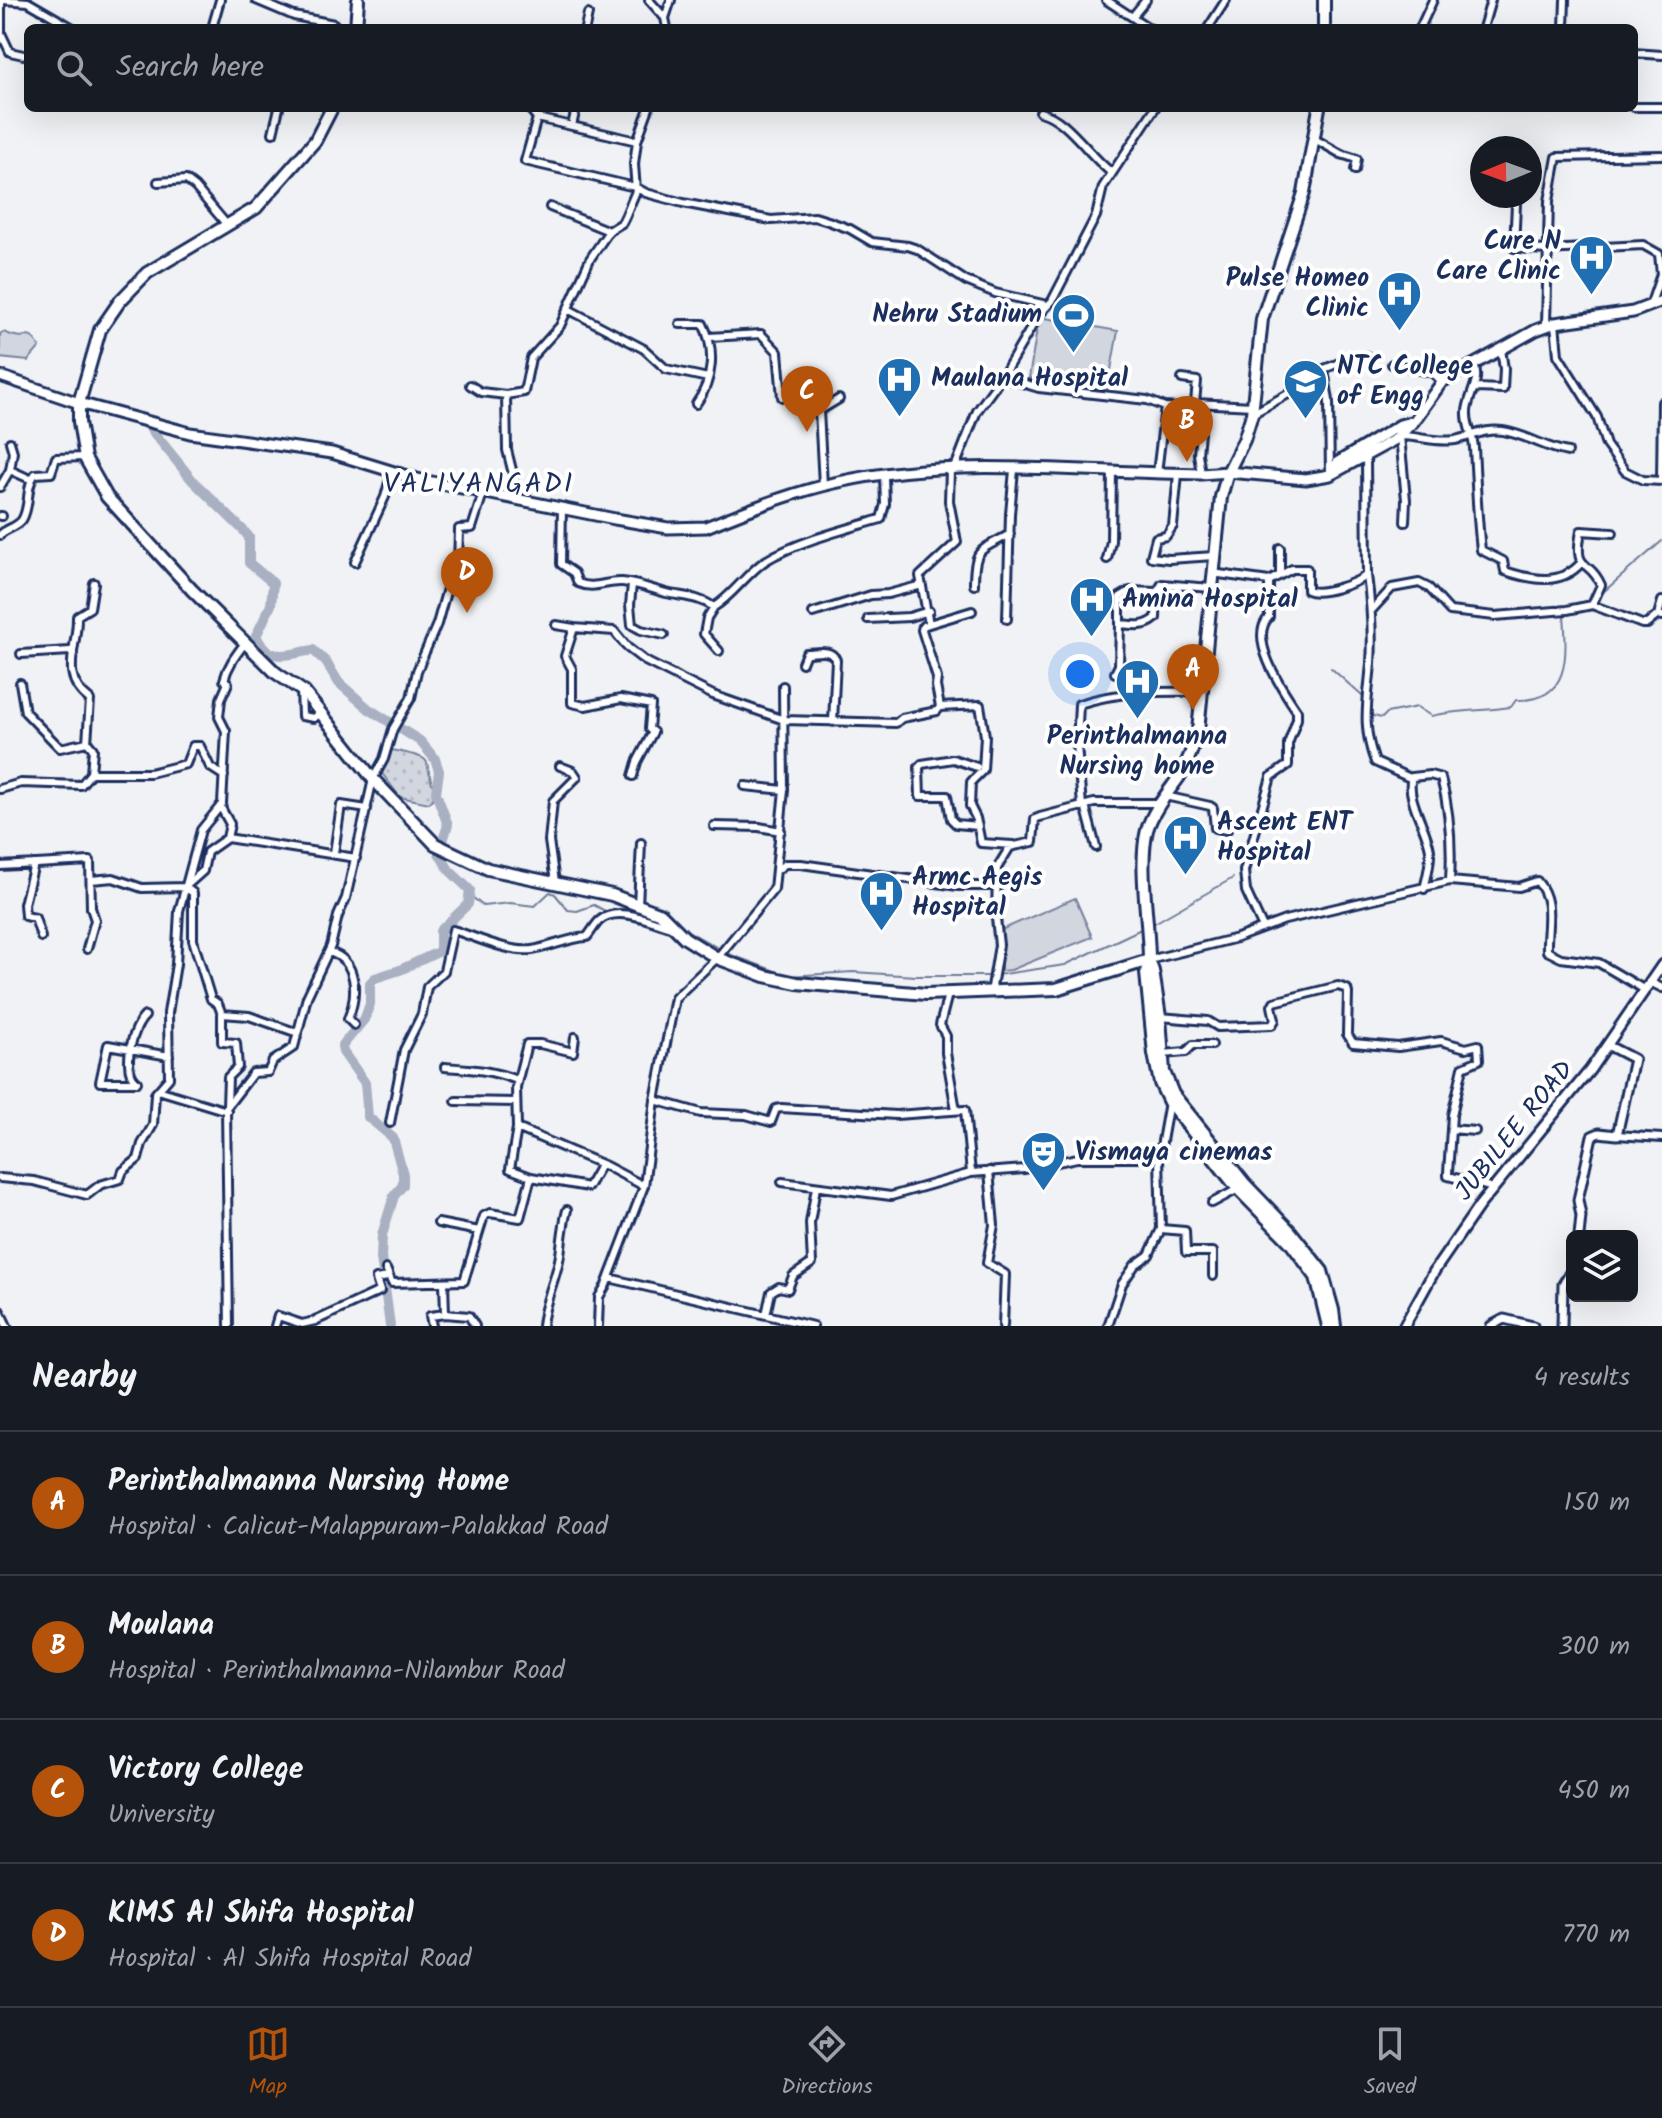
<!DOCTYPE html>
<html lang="en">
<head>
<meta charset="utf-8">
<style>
  :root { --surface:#171b24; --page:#20242c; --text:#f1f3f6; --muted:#9ea1a6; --line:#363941; --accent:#b45309 }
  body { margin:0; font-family:Kalam,sans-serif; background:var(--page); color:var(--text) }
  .controls { position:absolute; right:24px; bottom:24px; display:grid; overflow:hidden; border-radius:12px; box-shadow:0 8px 32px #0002 }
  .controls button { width:72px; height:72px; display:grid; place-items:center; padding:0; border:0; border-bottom:2px solid var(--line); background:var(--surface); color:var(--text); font:40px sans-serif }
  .compass { position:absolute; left:1470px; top:136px; width:72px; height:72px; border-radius:50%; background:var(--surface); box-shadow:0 8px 32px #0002; rotate:269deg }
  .you { position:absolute; left:1080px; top:674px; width:28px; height:28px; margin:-20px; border:6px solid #fff; border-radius:50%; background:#1a73e8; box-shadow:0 0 0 12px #1a73e833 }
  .badge { display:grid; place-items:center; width:52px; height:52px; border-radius:50%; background:var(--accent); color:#fff; font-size:26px; font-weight:700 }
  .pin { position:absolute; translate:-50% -66px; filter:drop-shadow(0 2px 4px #0008) }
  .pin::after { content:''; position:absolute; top:42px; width:28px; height:24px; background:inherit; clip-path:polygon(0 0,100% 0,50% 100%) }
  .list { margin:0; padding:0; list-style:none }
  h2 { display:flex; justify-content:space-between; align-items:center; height:104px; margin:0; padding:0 32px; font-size:34px }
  h2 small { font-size:26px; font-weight:400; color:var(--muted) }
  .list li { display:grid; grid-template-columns:52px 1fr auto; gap:24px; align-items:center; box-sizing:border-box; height:144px; padding:0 32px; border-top:2px solid var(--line) }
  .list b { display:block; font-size:30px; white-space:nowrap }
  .list p { margin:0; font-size:26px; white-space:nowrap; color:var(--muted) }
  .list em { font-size:26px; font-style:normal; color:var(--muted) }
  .icon { flex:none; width:44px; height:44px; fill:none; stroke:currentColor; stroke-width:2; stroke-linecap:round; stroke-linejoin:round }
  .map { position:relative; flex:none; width:1662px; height:1326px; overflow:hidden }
  .search { position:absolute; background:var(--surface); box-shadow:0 8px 32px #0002; left:24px; right:24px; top:24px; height:88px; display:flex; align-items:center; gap:20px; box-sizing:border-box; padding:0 28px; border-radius:12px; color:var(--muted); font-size:30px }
  .sheet { height:680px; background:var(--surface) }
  nav { display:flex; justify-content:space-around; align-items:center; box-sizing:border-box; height:112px; border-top:2px solid var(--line); background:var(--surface); font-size:22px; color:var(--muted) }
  nav a { display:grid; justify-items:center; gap:4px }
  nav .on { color:var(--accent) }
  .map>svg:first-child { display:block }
  .grass { fill:url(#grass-dots); stroke:#76829e; stroke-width:2 }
  .green { fill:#d2d6df; stroke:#76829e; stroke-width:2 }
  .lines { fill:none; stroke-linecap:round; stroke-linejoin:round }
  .stream { stroke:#707c9a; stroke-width:2 }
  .river { stroke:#a8b0c2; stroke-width:10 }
  .minor-casing { stroke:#1b2f5e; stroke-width:12 }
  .tertiary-casing { stroke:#1b2f5e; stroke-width:13 }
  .secondary-casing { stroke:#1b2f5e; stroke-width:14 }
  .primary-casing { stroke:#1b2f5e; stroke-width:15 }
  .trunk-casing { stroke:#1b2f5e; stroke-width:16 }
  .minor { stroke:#fff; stroke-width:6 }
  .tertiary { stroke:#fff; stroke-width:7 }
  .secondary { stroke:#fff; stroke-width:8 }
  .primary { stroke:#fff; stroke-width:9 }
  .trunk { stroke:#fff; stroke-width:10 }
  .labels { text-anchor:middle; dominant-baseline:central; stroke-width:8; stroke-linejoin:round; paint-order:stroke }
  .poi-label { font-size:26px; font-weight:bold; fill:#1b2f5e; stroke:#fff; text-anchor:start }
  .street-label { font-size:26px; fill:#1b2f5e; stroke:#fff }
  .neighbourhood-label { font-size:28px; letter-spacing:2px; fill:#1b2f5e; stroke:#fff }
</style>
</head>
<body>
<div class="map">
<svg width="1662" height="1326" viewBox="0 0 1662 1326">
  <defs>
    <pattern id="grass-dots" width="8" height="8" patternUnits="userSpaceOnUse" patternTransform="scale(2)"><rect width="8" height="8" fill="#d2d6df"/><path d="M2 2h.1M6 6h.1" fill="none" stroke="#b4b8c2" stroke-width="1.8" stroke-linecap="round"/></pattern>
  </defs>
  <rect width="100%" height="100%" fill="#f1f2f5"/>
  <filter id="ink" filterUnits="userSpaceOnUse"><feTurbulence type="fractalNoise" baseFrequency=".0125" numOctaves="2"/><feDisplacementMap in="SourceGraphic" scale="16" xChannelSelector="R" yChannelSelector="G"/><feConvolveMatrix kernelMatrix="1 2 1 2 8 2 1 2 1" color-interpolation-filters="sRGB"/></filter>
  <g filter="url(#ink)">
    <!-- grass -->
    <path class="grass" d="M392,750c50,11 27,5 44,44l-7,9 -29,-6 -19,-25 2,-11z"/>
    <!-- green -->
    <path class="green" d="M1045,318l73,13 -11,61 -78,-14 8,-49z
      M3,332c4,1 7,3 12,4 14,3 14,-6 25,11l-12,14 -28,-3v-24z
      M1075,898l17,39 -81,33 -10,1v-41z"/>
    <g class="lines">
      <!-- stream -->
      <path class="stream" d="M1596,603l5,-9 61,-53
        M1331,668l31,28
        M1369,708l4,8 9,2 5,-5 30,-6 14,9c26,-6 53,-5 80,-9l5,-7c55,2 51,-45 48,-85l14,-4
        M471,896l12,10 27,-3 25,3 15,-14 5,2 13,16 9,1 17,-6 11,6 8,1
        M631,912l29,8
        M1151,925l82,-47
        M681,927l39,22
        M726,953l63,23 64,-4 63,4h74
        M997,975l68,-10 76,-36"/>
      <!-- river -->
      <path class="river" d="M150,428l43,53 50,49 6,7v26l24,20 -2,22 -15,31c14,28 32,18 57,14l13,12 13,21 30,26 51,32 15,18 4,12 -3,22 12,32 -9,28 10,17 21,20 -2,14 -28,27v20l-40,19 -25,8 -5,5v21l-5,14 -23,28 1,6 22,31 3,34 25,21 10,36v11l-9,11 -12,39 -1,23 9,68"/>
      <defs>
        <path id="minor" d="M1,0v33l9,19 18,4
          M4,0l24,2 45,26
          M256,0l38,16 40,8 3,4
          M649,0l16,18 2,10
          M1106,0l43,28
          M1133,16l13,-16
          M665,18l6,-18
          M212,28l8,-28
          M585,28l3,-14
          M1208,28l18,-28
          M1420,28l13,-28
          M1483,28l8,-28
          M1564,28l1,-28
          M1634,53l28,2
          M1634,107h28
          M529,108l8,10
          M1040,112c27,6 49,44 72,61
          M537,118l-12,43 110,26 11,6 37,10 88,17 44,-3 13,4 22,8 22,13 36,4 9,3 49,32 29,12 52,12
          M572,126l4,-18
          M273,133l6,-25
          M1313,138l28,16 16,5 -2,11
          M637,141l12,-33
          M158,182l28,-2 9,7 32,38
          M1516,204l-2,44 32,2 97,-5 16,9 2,20 -11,32
          M550,207l59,24
          M568,309l76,40 22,20 42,9
          M1555,323l3,32 39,62 9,28 19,26 18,9 19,1
          M680,324h23c13,26 10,57 -7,80
          M1546,325l3,-124 8,-44 105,-2
          M709,337l52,-3 17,18 4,45
          M1392,364l41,9 9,9
          M1474,364c7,18 -5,29 -7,47 -1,15 6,23 7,37 2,34 3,68 7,102l22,11 2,10c27,9 56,15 76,-8
          M1324,369l20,-8 22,-5
          M1002,377l37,11 108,12 18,7 14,1 -1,12 16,1
          M1182,379l15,2 -2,22
          M470,385l11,7 25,3
          M1475,388l28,1 1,-20 -3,-20
          M1252,414l38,-21 13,-16 21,-8 5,32 1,73
          M10,442l3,10 -3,18
          M954,470l23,-59 25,-34 36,-61 14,-15 44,-85 7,-29 52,-79
          M1157,473l8,-66
          M1178,474l-5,52 -7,10 -10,2 -5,19 18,2 45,-3
          M1201,474l-3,-20 3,-32 -7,-1 1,-18 58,3
          M1661,480l1,-78
          M823,485l-4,-74 20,-12
          M0,487l10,-17 20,9
          M511,496l3,-18 -7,-28 -1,-55 18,-3 7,-34 29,-32 30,-67 19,-28 13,-8 3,-6 11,-26 -2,-27 3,-23 -100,-23
          M562,507l-1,57 13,9 4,10c16,7 28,-2 44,-1 15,1 29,7 44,11 18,4 31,3 48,14 19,-12 32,-33 51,-46 31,-19 81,-32 116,-42l4,-15 -1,-28
          M0,516h2
          M1405,522l1,-22 -6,-64c19,0 35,7 55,4 17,-3 30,-12 48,-9 22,3 42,17 65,21
          M0,535c6,-7 16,-7 22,-15 9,-14 3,-33 13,-46l16,-1 5,-15 29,-1
          M1280,548v26
          M1107,559l4,-18 1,-70
          M355,562l30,-65 7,-26
          M1212,573l57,8
          M1367,575c4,30 6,59 4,88 -3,39 -10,61 4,99l35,16
          M632,584l-2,21 2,20 9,5 23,5
          M974,585c0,-38 6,-34 36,-51
          M1157,592l-27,-1 -10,6v27c14,1 25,4 36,-6l1,-26 5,-8 49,4
          M1592,605l9,-20c-12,-28 -28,-11 -20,-54l32,2
          M714,607l-7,11 -3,16 15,17
          M1371,611l21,-23 27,-5 10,5 21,23 45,5 72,-6 25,-5 50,19h5l11,-9 4,1
          M813,613l58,-18 17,-1 34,-9
          M1658,615l4,-14
          M868,619l41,-2 20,-6
          M1007,619l3,-105 4,-44
          M929,624l-9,-48 37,-34 -8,-41 1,-31
          M929,624l-6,2 -1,4 15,48 -1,8 4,21
          M929,624l43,-13
          M556,625l18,3
          M21,654l49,-3 3,3
          M802,663l4,-10c11,0 25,-5 30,7l-3,62
          M1115,673l4,-8 1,-41
          M301,690l1,26 12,2 8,-6
          M87,742l3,-42c-32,-24 -12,-51 -13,-84l13,-8 4,-25
          M977,767l-24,-8 -31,5 -3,3 1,29h27l4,23 5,5 22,2
          M91,773h59l36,-9 7,-18h7l10,21 14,9
          M633,776l4,-14 16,-30 -4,-3 2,-24 -30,-6 -36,7 -13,-3v-34l-7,-13 9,-28 40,3 14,17 17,13 68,34 71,25 112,3 6,-5 35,-7 3,-4 40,-2 5,31 -2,34 -12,12 -1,24 6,12 5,25 32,2
          M745,786l39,4
          M0,789l21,-6 60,2 10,-12 2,-24 -6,-7 -27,6 -35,-36 -5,-29
          M1165,796l45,10 3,2 2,20 12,2
          M1085,805l11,42
          M1082,806l-5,-61 2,-41c40,-13 82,-13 124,-12
          M714,826l45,1 22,4
          M227,838l129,20
          M334,853l7,-48 26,4
          M34,864l-10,40 1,12 10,2 6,19
          M0,866l90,-5 1,47 4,12 -8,29
          M777,870l8,-6h16l157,22h38
          M91,880l22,-2 29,10 43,-1 18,-16 4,-19 20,-14 3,-14 -10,-18
          M555,882l-6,-41 4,-40 24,-24 -4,-6 -13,-5
          M185,887l8,6v47l18,59 7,5 4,10v28l14,1 2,24 -10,10 -1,29
          M1424,889c3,-12 7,-27 6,-39 -3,-22 -25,-52 -18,-73l18,-2 11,3c9,33 11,69 9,103
          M638,905l3,-62
          M1263,928l-17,-37 -2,-20 27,-94 17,-12v-21l9,-25v-8c-14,-21 -50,-72 -28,-94v-36l23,-12h15v21c13,6 48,-6 60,-15l-1,-118
          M329,952c29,8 29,42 19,67l6,6
          M1149,960l88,-22 48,-18 165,-39 69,6 18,-6c18,21 9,44 10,70l14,7 38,5 46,27
          M1650,982l12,6
          M991,993l8,-48 -3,-27 1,-50 13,-21 23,-5 2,-23 5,-2 54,-14h66
          M948,994l-8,31 6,11v17l10,57
          M222,1014l27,2 49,17
          M1160,1017l48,4 10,6 54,-2 3,-5 -3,-14 2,-4 64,-16 9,3 1,4 -1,41 6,9 45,4 43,-6 25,7 12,-3 1,15 -16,7 -11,48 -4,58v3l46,12
          M575,1037l-2,15 -33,-8h-13l-11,43 1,41 89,38 38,20
          M1163,1054l23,-2 7,-7h19
          M445,1067c28,2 45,3 72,13
          M137,1082h-37l8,-37 61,11
          M137,1082c-16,-12 -5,-54 8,-66
          M158,1090l69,21
          M655,1100l46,13 45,2 25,7 5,-13 5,-1 115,7 69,-5 6,63 54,-4 52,-11h82l10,-56
          M456,1101l60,1
          M390,1123l14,-73 18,-36 5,-27 17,-16 9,-41c23,7 56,23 79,20 19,-3 36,-12 55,-13 4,-5 8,-12 12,-16 19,-17 55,2 75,7
          M1451,1129l24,2
          M1617,1135l45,3
          M1159,1158l2,71 24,2 1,21h27v24
          M989,1171l5,54 -7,38 18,11 -2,52
          M531,1177l57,10 13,-23
          M0,1178l34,3 53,14 13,-10 20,-6 3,-8 15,-12 4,-15 11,-19 2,-31 14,-16 -1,-65 8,-49 3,-53 22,-81 21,-26 4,-73 -7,-14 2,-18 7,-16 -4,-3c4,-15 12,-25 21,-37
          M782,1182l109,14 80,-23
          M1212,1203l26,-14
          M438,1223l41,8
          M386,1269l6,14 72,-2 20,-65 6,-3 30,5 11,-41 -21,-8 7,-41
          M609,1278l204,48
          M0,1311l7,15
          M445,1314l24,2 6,10
          M766,1315l5,-23 8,-5 9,2 5,-13 19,-13 -2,-40 6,-36
          M229,1326l-3,-218 27,-35 15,-1 5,-11 21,-14 13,-50 24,-51 7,-30 8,-18 27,-119 11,-20 9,-30 18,-31 6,-27 20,-47 13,-46 8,-10 1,-39 13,-1 12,-38
          M275,1326l3,-10 24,8 13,-3 65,-30 -4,-12 12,-2
          M432,1326l-2,-10 15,-2 -1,-32
          M542,1326c2,-25 14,-46 18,-71 2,-15 3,-30 7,-45
          M598,1326l1,-29 7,-12 38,-99 11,-86 20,-102 42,-40 57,-69 10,-99 -1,-104
          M1108,1326l14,-42 13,-19 14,-10 12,-26"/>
        <path id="tertiary" d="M1579,1236l2,-20 -3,-16 14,-64 7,-3 18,2 17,-76 -27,-14
          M1491,1326l13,-7 29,7
          M1562,1326l1,-42 9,-15"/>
        <path id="secondary" d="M1404,1326l31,-56 44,-64 111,-136 72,-105"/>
        <path id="primary" d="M0,376l79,27 111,30 142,20 85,26 198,40 53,9 38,-1c37,-15 77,-31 116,-41 120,-32 257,-13 379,-12l27,-2 78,7 24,-4 66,-36 18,-18 28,-39 94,-52 19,-7 78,-11 29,-11
          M1331,474l7,-12 62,-37 14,-4"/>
        <path id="trunk" d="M356,28l2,-28
          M1324,28v-28
          M332,108l-17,33 -59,67 -109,65 -27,28 -20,29 -21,73v19l6,36 22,39 85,93 84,83 28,19 69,87 62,65 53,25 124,26 49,19 24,24 32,20 48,18 32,7 129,11 130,-5 93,-29
          M1319,108l-15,85 -42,126 -10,95 -8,26 -16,32 -7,25 -23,234c-5,16 -10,32 -19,46 -12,17 -26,33 -32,53 -9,36 2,91 2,130l4,11 7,46 4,55 9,22 72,90 46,48 31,39 11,39 2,16
          M1148,962l-2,11 8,81 6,29 9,19 69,87 52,53 26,35 12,49"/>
      </defs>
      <!-- minor casing -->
      <use href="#minor" class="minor-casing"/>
      <!-- tertiary casing -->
      <use href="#tertiary" class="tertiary-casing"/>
      <!-- secondary casing -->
      <use href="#secondary" class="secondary-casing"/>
      <!-- primary casing -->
      <use href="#primary" class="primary-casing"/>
      <!-- trunk casing -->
      <use href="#trunk" class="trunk-casing"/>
      <!-- minor -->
      <use href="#minor" class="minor"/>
      <!-- tertiary -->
      <use href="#tertiary" class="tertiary"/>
      <!-- secondary -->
      <use href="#secondary" class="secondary"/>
      <!-- primary -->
      <use href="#primary" class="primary"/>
      <!-- trunk -->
      <use href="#trunk" class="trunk"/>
    </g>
  </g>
  <!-- icons -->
  <defs>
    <symbol id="hospital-pin" viewBox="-11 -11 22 30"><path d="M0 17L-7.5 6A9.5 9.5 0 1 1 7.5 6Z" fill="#1f6fb2" stroke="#fff"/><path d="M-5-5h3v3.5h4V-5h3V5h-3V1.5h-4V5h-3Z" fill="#fff"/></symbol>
    <symbol id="stadium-pin" viewBox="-11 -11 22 30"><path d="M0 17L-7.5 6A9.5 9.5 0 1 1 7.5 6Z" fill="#1f6fb2" stroke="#fff"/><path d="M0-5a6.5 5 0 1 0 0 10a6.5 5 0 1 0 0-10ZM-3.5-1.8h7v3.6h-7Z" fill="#fff"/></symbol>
    <symbol id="university-pin" viewBox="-11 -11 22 30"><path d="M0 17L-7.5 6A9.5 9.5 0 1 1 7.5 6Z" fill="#1f6fb2" stroke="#fff"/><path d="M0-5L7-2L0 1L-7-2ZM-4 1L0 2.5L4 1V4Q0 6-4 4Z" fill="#fff"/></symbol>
    <symbol id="theatre-pin" viewBox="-11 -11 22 30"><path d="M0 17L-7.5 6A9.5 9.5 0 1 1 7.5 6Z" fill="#1f6fb2" stroke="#fff"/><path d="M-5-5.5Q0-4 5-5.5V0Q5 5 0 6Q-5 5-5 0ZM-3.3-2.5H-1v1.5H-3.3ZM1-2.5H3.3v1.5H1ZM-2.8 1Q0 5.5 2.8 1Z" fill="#fff"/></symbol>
  </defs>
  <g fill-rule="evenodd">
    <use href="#hospital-pin" x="1566" y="232" width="51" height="69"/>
    <use href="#hospital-pin" x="1374" y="268" width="51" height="69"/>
    <use href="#stadium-pin" x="1048" y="290" width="51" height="69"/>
    <use href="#hospital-pin" x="874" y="354" width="51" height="69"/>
    <use href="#university-pin" x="1280" y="356" width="51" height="69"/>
    <use href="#hospital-pin" x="1066" y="574" width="51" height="69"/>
    <use href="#hospital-pin" x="1112" y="656" width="51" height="69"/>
    <use href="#hospital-pin" x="1160" y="812" width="51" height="69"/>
    <use href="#hospital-pin" x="856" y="868" width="51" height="69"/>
    <use href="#theatre-pin" x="1018" y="1128" width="51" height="69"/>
  </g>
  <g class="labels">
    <!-- poi labels -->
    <g class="poi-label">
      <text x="1561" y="242" text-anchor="end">Cure N<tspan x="1561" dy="30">Care Clinic</tspan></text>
      <text x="1369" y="279" text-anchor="end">Pulse Homeo<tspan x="1369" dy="30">Clinic</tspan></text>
      <text x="1042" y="315" text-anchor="end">Nehru Stadium</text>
      <text x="1337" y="367">NTC College<tspan x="1337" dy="30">of Engg</tspan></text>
      <text x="931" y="379">Maulana Hospital</text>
      <text x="1122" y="600">Amina Hospital</text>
      <text x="1137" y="737" text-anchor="middle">Perinthalmanna<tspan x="1137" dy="30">Nursing home</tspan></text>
      <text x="1217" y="823">Ascent ENT<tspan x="1217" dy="30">Hospital</tspan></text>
      <text x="912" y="878">Armc Aegis<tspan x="912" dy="30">Hospital</tspan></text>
      <text x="1075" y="1153">Vismaya cinemas</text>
    </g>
    <!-- street labels -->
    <g class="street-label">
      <text transform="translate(1515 1131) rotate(-51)">JUBILEE ROAD</text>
    </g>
    <!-- neighbourhood labels -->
    <g class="neighbourhood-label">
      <text x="479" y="484">VALIYANGADI</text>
    </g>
  </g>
</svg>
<div class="controls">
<button><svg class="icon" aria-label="layers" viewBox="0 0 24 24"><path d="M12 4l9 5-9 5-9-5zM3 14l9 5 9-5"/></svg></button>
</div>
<svg class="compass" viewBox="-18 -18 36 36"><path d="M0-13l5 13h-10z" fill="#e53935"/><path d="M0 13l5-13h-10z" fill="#9ea1a6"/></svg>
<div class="you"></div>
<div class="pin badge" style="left:1193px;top:710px">A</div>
<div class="pin badge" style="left:1187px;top:462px">B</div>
<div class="pin badge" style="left:807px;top:432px">C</div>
<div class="pin badge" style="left:467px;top:613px">D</div>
<div class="search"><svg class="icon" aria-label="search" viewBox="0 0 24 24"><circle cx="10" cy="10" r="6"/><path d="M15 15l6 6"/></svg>Search here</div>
</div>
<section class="sheet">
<h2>Nearby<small>4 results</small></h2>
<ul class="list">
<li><span class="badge">A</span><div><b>Perinthalmanna Nursing Home</b><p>Hospital · Calicut-Malappuram-Palakkad Road</p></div><em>150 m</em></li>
<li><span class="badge">B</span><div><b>Moulana</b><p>Hospital · Perinthalmanna-Nilambur Road</p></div><em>300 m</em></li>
<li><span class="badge">C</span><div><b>Victory College</b><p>University</p></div><em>450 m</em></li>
<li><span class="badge">D</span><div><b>KIMS Al Shifa Hospital</b><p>Hospital · Al Shifa Hospital Road</p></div><em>770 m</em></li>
</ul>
</section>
<nav>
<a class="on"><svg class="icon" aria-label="map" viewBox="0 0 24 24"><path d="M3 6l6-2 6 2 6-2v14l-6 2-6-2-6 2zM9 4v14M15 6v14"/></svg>Map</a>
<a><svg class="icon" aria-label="directions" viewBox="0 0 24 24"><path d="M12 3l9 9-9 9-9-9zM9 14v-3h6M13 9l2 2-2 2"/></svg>Directions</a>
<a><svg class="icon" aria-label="saved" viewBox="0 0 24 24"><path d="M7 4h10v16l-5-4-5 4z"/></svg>Saved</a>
</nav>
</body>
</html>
